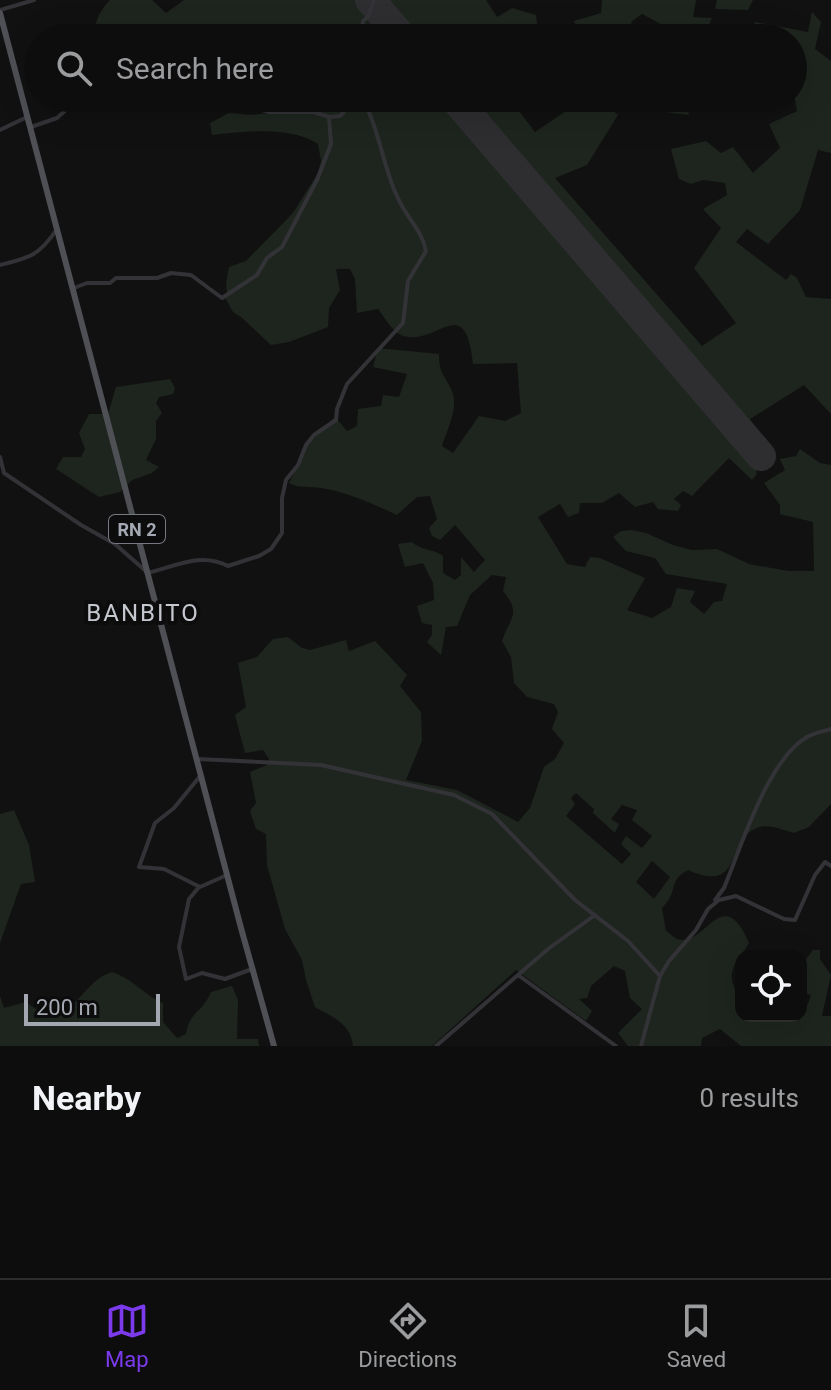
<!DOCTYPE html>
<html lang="en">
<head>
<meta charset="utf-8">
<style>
  :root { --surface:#0d0d0e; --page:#1b1b1c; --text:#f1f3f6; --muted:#9a9c9e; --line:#2d2d2e; --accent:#7c3aed }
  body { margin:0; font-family:Roboto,sans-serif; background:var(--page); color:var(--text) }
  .controls { position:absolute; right:24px; bottom:24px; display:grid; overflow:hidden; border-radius:16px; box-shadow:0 8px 32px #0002 }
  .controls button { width:72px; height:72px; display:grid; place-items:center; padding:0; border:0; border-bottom:2px solid var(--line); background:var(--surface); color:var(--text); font:40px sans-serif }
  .scale { position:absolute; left:24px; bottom:20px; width:136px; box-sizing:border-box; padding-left:8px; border:4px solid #a4a8b2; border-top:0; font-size:22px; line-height:28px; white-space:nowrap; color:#a4a8b2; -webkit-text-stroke:6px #0c0c0d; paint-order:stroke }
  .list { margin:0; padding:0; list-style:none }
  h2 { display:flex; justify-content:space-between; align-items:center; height:104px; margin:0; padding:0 32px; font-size:34px }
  h2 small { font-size:26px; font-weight:400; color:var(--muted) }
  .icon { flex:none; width:44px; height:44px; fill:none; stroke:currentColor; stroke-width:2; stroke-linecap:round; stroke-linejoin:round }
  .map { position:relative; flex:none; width:831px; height:1046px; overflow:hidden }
  .search { position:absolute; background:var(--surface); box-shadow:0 8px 32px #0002; left:24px; right:24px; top:24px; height:88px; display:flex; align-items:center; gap:20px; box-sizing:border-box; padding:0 28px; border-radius:44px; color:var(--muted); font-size:30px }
  .sheet { height:232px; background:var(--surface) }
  nav { display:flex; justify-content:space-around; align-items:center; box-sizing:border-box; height:112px; border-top:2px solid var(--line); background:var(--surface); font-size:22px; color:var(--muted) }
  nav a { display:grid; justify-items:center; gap:4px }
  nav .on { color:var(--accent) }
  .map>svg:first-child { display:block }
  .green { fill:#1e251e; fill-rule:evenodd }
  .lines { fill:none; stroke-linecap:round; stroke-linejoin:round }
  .runway { stroke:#2e2e31; stroke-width:30 }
  .street { stroke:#333337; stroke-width:4 }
  .primary { stroke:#4f5056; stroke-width:6 }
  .labels { text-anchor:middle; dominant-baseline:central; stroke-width:8; stroke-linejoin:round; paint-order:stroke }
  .shield { fill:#0c0c0d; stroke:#767980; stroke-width:2 }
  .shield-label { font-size:18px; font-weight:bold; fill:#a4a8b2 }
  .quarter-label { font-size:24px; letter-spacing:2px; fill:#c4c7ce; stroke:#0c0c0d }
</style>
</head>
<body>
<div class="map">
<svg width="831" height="1046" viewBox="0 0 831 1046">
  <rect width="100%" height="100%" fill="#111112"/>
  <!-- green -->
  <path class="green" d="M110,0h42l14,13 18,-13h302l11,17 15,-9 24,7 3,23h-443c-4,-14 5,-29 14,-38z
    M602,0h94l-3,17 19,1 -9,20h-25l-4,-7 -32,-17 -11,8 6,16h-55l-8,-17 27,-8z
    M717,0h36l-5,10 -33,-1z
    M812,12l9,10 -6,27 16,12v92l-13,-3 -18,60 -32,34 -21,-15 -11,13 50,38 5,-6 6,4 9,19 25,2v115l-27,-29 -54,34 27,40 -21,12 1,3 -5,6 -23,-22 -37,38 -9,-5 -9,8 7,6 -3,6 -20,-2 -5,-7 -18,5 -16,-14 -17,10h-22l-1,10 -11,4 -8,-13 -22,13 29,47 18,3 5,-10 10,1 45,20 -18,32 25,8 19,-11 6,-19 18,3 -5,11 14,12 10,-12 8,-1 5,-17 -61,-10 -11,-16 -29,-7 -13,-14 8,-6 10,-1 15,3 27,12 19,5 25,-1 32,15 39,7h26l-1,-49 -33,-8v-9l-16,-22 21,-13 -5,-11 16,-3 4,-7 20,14 11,2v339l-22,23 -15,6c-12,-3 -25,-10 -37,-5 -32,11 -13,67 -69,42 -21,11 -9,22 -26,38l4,23c4,2 7,6 11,8 28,10 45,-59 72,4 -15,24 -26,30 -8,56v17h28l9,3 8,-3h15v-5l7,-7 3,-9 -10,-3v-26l12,-16h7v9l11,16 -9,41h9v30h-90l-21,-17 -18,9 -1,8h-73l-10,-13 24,-24 -12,-11 -5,-27 -11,-5 -23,20 -4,12 -8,1 13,12 -6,10 -70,-51 -84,76h-79c-2,-22 -20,-29 -38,-39l-9,-27 -4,-20 -17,-31 -18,-64 -1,-31 -10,-5 -6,-18 6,-8 -6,-31 17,-7 2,-6 -6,-9 -18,3 -10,-38 11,-8 -8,-44 19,-6 16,-18 15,-2 14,11 8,2 36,-10 3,11 26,-10 32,34 -7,11 21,26 1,29 -16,39 51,10 61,32 12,-14 14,-41 11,-8 9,-16 -12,-14 6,-17 -4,-8 -27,-7 -13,-14 -3,-26 -9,-16c8,-24 20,-27 1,-50l3,-14 -14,-2 -22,20 -13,31 -11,1 -5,28 -14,-13 5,-7v-10l-10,-2 -5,-17 17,-6 -1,-17 -10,-20 -18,4 -7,-23 14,-2c9,9 21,6 31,14v17l12,7 6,-5v-18l13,15 11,-12 -30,-35 -15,15 -8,-4 -3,-8 8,-9 -7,-23 -13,1 -20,18c-24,-11 -50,-23 -76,-27 -11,-2 -22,1 -32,-5l19,-39 27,-27 12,14 10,-5 1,-17 23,-3 2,-11 16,2 8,-23 -34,-7 5,-19 61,6c0,20 5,19 12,35 9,17 -4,40 -9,57l11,7 26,-37 26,5 16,-8 -4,-50 -44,1c-8,-77 -39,-12 -74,-30 -8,-5 -15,-17 -21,-25l-21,4 -2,-34 -5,-10h-14l4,21 -11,18 -1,19 -39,15 -18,3 -30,-28 -8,-5 -9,-16 3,-3 -1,-10 3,-16 17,-6 47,-48 25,-40 3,-12 -3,-17c-30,-19 -73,-12 -106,-9l-2,-12 19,-10 22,2 36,-4 7,-4 2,-9h213l26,34 50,-34h14l19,17 -31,50 -32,13 147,168 34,-23 -42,-55 27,-40 -18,-19 24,-14 -2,-12 -22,-3 -12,4 -12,-5 -8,-30 35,-8 15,12 12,-6 20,26 27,-25 -11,-24 28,-13 -4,-23v-50h-43l5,-16 53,10zM576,793l18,16 -1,4 22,20 4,-9 -8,-5 11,-14 15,5 -5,10 20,16 -10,12 -16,-12 -5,8 10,10 -9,10 -56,-48 9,-12 -4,-6zM652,861l18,16 -16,22 -18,-17z
    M660,98h23l6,17 -24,-3z
    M170,379l5,9 -2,6 -14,3 -3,6 6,10 -6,8v18l-10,21 13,7 -7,6 -20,7 -12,12 -21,5 -43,-28 7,-12h18l4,-8 -6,-16 10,-19h19l8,-27z
    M14,810l15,35 6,37 -14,2 -21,59v-129z
    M112,972c20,6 32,23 51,31v19l14,16 9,-4c4,-24 16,-20 25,-42l21,-6 6,14 -1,39h21l1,7h-259v-50l4,12 22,-6 21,15c33,-5 36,-36 65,-45z"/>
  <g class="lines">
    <!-- runway -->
    <path class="runway" d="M370,0l33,38
      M454,98l307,358"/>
    <!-- street -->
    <path class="street" d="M0,10l34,-10
      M361,38l2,-17 5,-4 6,-17
      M186,98l45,4 39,10h44l15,5 11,-1 4,-4 6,-14
      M31,127l26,-9 9,-8 89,-12
      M0,130l27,-13
      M0,265c29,-7 39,-9 57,-36
      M74,288l13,-5h23l6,-5h41l14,-5 20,2 31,23 35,-23 10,-17 15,-11 35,-67 14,-36 -2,-27
      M0,457l4,16 77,52 34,19 33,29c29,-7 52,-21 80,-7l31,-10 12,-7 11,-16v-35l4,-18 12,-15 8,-20 8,-10 22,-15 1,-11 10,-25 56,-61 5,-42 18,-30c-3,-17 -15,-29 -24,-45 -19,-34 -21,-74 -40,-108
      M197,759l124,6 133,30 38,19 83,86 53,41 32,35 -19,70
      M201,775l-27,33 -19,15 -16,44 25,2 36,18 27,-12
      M199,887l-10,12 -10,48 7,32 16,-6 23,6 27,-10
      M715,900l9,-12c17,-41 44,-129 83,-151 7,-4 17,-6 24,-8
      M518,975l98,71
      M660,976l9,-15 27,-31 12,-21 11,-9 17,-4 48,23 11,1 20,-45 10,-13 6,4
      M436,1046l112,-97 47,-34"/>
    <!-- primary -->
    <path class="primary" d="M0,13l241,915 33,118"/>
  </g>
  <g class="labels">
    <!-- shield labels -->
    <rect class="shield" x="109" y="515" width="56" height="28" rx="6"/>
    <g class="shield-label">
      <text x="137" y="529">RN 2</text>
    </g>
    <!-- quarter labels -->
    <g class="quarter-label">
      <text x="143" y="613">BANBITO</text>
    </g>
  </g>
</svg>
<div class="controls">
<button><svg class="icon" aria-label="locate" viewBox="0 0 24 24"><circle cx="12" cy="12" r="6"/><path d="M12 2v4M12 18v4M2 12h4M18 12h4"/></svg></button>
</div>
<div class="scale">200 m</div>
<div class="search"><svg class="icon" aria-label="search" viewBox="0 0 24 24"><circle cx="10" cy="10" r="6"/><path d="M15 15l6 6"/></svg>Search here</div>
</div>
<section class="sheet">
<h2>Nearby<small>0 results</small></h2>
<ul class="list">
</ul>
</section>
<nav>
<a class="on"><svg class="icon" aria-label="map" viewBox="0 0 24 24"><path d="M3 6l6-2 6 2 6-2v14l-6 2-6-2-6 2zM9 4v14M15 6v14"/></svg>Map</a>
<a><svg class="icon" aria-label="directions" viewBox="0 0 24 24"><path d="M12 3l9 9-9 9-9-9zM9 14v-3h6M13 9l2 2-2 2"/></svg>Directions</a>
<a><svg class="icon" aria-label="saved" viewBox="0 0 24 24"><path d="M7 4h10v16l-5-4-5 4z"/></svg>Saved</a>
</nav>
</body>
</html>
